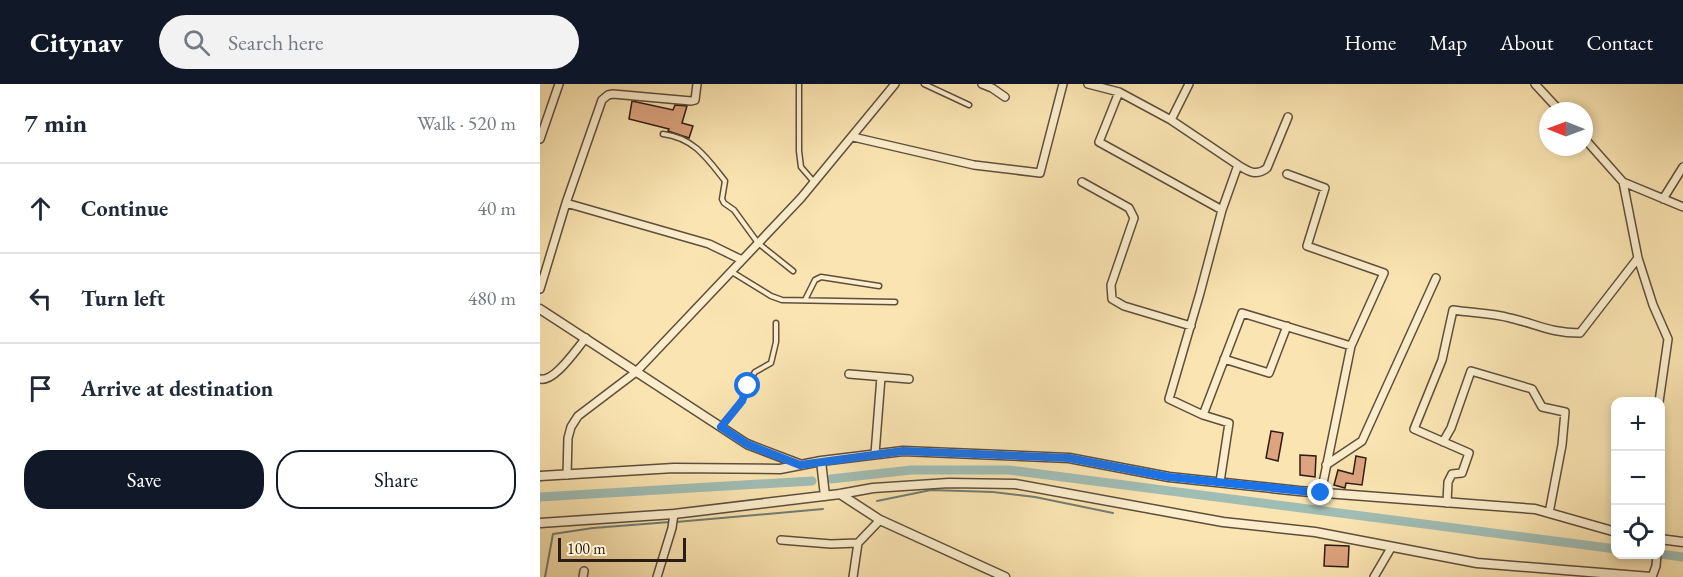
<!DOCTYPE html>
<html lang="en">
<head>
<meta charset="utf-8">
<style>
  :root { --surface:#fff; --page:#f2f2f3; --text:#1f2937; --muted:#747a83; --line:#e0e1e3; --accent:#111827 }
  body { margin:0; font-family:"EB Garamond",serif; background:var(--page); color:var(--text) }
  .controls { position:absolute; right:18px; bottom:18px; display:grid; overflow:hidden; border-radius:12px; box-shadow:0 3px 9px #0003 }
  .controls button { width:54px; height:54px; display:grid; place-items:center; padding:0; border:0; border-bottom:2px solid var(--line); background:var(--surface); color:var(--text); font:30px sans-serif }
  .compass { position:absolute; left:999px; top:18px; width:54px; height:54px; border-radius:50%; background:var(--surface); box-shadow:0 3px 9px #0003; rotate:271deg }
  .scale { position:absolute; left:18px; bottom:15px; width:128px; box-sizing:border-box; padding-left:6px; border:3px solid #2b1c14; border-top:0; font-size:16px; line-height:21px; white-space:nowrap; color:#2b1c14; -webkit-text-stroke:4px #fceecd; paint-order:stroke }
  .stop { position:absolute; width:18px; height:18px; margin:-14px; border:4px solid #1a73e8; border-radius:50%; background:#fff }
  .stop.end { background:#1a73e8; border-color:#fff; box-shadow:0 2px 6px #0008 }
  .list { margin:0; padding:0; list-style:none }
  h2 { display:flex; justify-content:space-between; align-items:center; height:78px; margin:0; padding:0 24px; font-size:26px }
  h2 small { font-size:20px; font-weight:400; color:var(--muted) }
  .list li { display:grid; grid-template-columns:39px 1fr auto; gap:18px; align-items:center; box-sizing:border-box; height:90px; padding:0 24px; border-top:2px solid var(--line) }
  .list b { display:block; font-size:22px; white-space:nowrap }
  .list em { font-size:20px; font-style:normal; color:var(--muted) }
  .actions { display:flex; gap:12px; padding:18px 24px }
  .actions a { flex:1; padding:14px 0; border:2px solid var(--accent); border-radius:24px; text-align:center; font-size:21px; color:var(--accent) }
  .actions .main { background:var(--accent); color:#fff }
  .icon { flex:none; width:33px; height:33px; fill:none; stroke:currentColor; stroke-width:2; stroke-linecap:round; stroke-linejoin:round }
  .map { position:relative; flex:none; width:1143px; height:493px; overflow:hidden }
  header { display:flex; align-items:center; gap:36px; box-sizing:border-box; height:84px; padding:0 30px; background:var(--accent); color:#fff }
  header strong { font-size:28px }
  nav { display:flex; gap:33px; margin-inline-start:auto; font-size:21px }
  .search { width:420px; height:54px; background:var(--page); display:flex; align-items:center; gap:15px; box-sizing:border-box; padding:0 21px; border-radius:33px; color:var(--muted); font-size:22px }
  main { display:flex }
  aside { flex:1; background:var(--surface) }
  .map>svg:first-child { display:block }
  .lines { fill:none; stroke-linecap:round; stroke-linejoin:round }
  .stream { stroke:#717d74; stroke-width:2 }
  .canal { stroke:#a0bdb4; stroke-width:9 }
  .building { fill:#dea47f; stroke:#2b1c14; stroke-width:1.5 }
  .service-casing { stroke:#5f4e3c; stroke-width:7 }
  .minor-casing { stroke:#5f4e3c; stroke-width:10 }
  .tertiary-casing { stroke:#5f4e3c; stroke-width:11 }
  .service { stroke:#fceecd; stroke-width:4 }
  .minor { stroke:#fceecd; stroke-width:7 }
  .tertiary { stroke:#fceecd; stroke-width:8 }
  .route { stroke:#1a73e8; stroke-width:8 }
</style>
</head>
<body>
<header>
<strong>Citynav</strong>
<div class="search"><svg class="icon" aria-label="search" viewBox="0 0 24 24"><circle cx="10" cy="10" r="6"/><path d="M15 15l6 6"/></svg>Search here</div>
<nav><a>Home</a><a>Map</a><a>About</a><a>Contact</a></nav>
</header>
<main>
<aside>
<h2>7 min<small>Walk · 520 m</small></h2>
<ul class="list">
<li><svg class="icon" aria-label="ahead" viewBox="0 0 24 24"><path d="M12 20V5M6 11l6-6 6 6"/></svg><div><b>Continue</b></div><em>40 m</em></li>
<li><svg class="icon" aria-label="left" viewBox="0 0 24 24"><path d="M17 20v-9H6M10 6l-5 5 5 5"/></svg><div><b>Turn left</b></div><em>480 m</em></li>
<li><svg class="icon" aria-label="arrive" viewBox="0 0 24 24"><path d="M6 21V4h12l-3 4 3 4H6"/></svg><div><b>Arrive at destination</b></div></li>
</ul>
<div class="actions"><a class="main">Save</a><a>Share</a></div>
</aside>
<div class="map">
<svg width="1143" height="493" viewBox="0 0 1143 493">
  <rect width="100%" height="100%" fill="#fae5b2"/>
  <filter id="stains"><feTurbulence type="fractalNoise" baseFrequency=".00333" numOctaves="4"/><feColorMatrix values="0 0 0 0 .2 0 0 0 0 .09 0 0 0 0 .02 0 0 0 .5 -.17"/></filter>
  <radialGradient id="worn" r=".72"><stop offset=".6" stop-color="#630" stop-opacity="0"/><stop offset="1" stop-color="#630" stop-opacity=".3"/></radialGradient>
  <g class="lines">
    <!-- stream -->
    <path class="stream" d="M337,417l54,-11 62,2 42,5 78,16
      M136,438l147,-13
      M5,493l8,-43 40,-6 77,-6"/>
    <!-- canal -->
    <path class="canal" d="M291,395l80,-9h98l607,79
      M0,413l272,-16
      M1120,470l23,3"/>
  </g>
  <!-- building -->
  <path class="building" d="M92,17l41,9 2,-5 12,1 -5,17 11,3 -4,12 -21,-7 1,-2 -40,-10z
    M731,347l12,2 -5,28 -12,-3z
    M760,371l16,1 -1,21 -15,-2z
    M816,372l10,2 -4,27 -16,-2 -1,5 -11,-3 4,-15 15,4z
    M785,461l24,1 -1,21 -24,-1z"/>
  <g class="lines">
    <defs>
      <path id="service" d="M259,0v67l2,16 13,15
        M384,0l45,21
        M123,50c31,4 44,24 62,47l-3,18 2,4 10,7 24,33 35,28
        M192,188l39,24 11,4 113,2
        M265,216l10,-20 6,-3 58,9
        M181,342l21,-25 9,-23 4,-6 16,-9 5,-21v-19"/>
      <path id="minor" d="M442,0l10,4 13,9
        M548,0l31,8 52,28
        M649,0l-18,36 67,45 -16,45
        M995,0l25,27
        M579,8l-20,50 123,68 -22,83 -31,106 34,16
        M313,53l121,28 66,8 23,-89
        M1044,54l39,44 60,25
        M0,55l19,-55
        M698,81c10,6 18,12 29,3l21,-51
        M747,90l38,14 -18,58 77,27 -33,73
        M542,98l47,26 5,10 -23,67 1,14 12,7 67,20
        M1083,98l15,76 15,47 15,34 -9,63
        M1123,115l20,-32
        M26,119l143,41 33,16
        M0,205l26,-86 36,-103 6,-5 5,-1 78,7 4,-1 2,-16
        M684,275l45,14 18,-47
        M309,290l60,5
        M0,295c15,3 36,-30 46,-41
        M903,358l8,-14 20,-57 61,18 10,18 23,5 -3,33 -13,68
        M335,370l6,-77
        M786,381l36,-24 74,-163
        M27,391l1,-37 3,-11 7,-11 58,-44 165,-174 94,-114
        M680,398l9,-59 -26,-8 39,-102 109,33 -30,147
        M907,419l1,-21 4,-8 10,-1 7,-20 -55,-24 28,-69 11,-50c19,3 39,3 57,8 27,6 40,15 70,15l58,-75
        M241,456l50,4 27,-1
        M43,493l1,-6
        M117,493l15,-49 2,-14
        M313,493l5,-34 22,-23
        M834,493l17,-29
        M1112,493l4,-11 1,-12"/>
      <path id="tertiary" d="M0,225l207,135 52,20
        M281,377l4,35
        M0,392l134,-8 106,1 41,-8 82,-10 166,7 100,19 130,14 236,18 81,23
        M300,410l40,26 125,57
        M0,439l134,-9 166,-20 33,-6 76,-5 66,1 208,38 92,10 162,31 174,14
        M1120,455l23,3"/>
    </defs>
    <!-- service casing -->
    <use href="#service" class="service-casing"/>
    <!-- minor casing -->
    <use href="#minor" class="minor-casing"/>
    <!-- tertiary casing -->
    <use href="#tertiary" class="tertiary-casing"/>
    <!-- service -->
    <use href="#service" class="service"/>
    <!-- minor -->
    <use href="#minor" class="minor"/>
    <!-- tertiary -->
    <use href="#tertiary" class="tertiary"/>
  </g>
  <g class="lines">
    <!-- route -->
    <path class="route" d="M208,302l-6,15 -21,26 26,17 53,21 103,-14 166,7 100,19 152,16"/>
  </g>
  <rect width="100%" height="100%" filter="url(#stains)"/>
  <rect width="100%" height="100%" fill="url(#worn)"/>
</svg>
<div class="controls">
<button>+</button>
<button>−</button>
<button><svg class="icon" aria-label="locate" viewBox="0 0 24 24"><circle cx="12" cy="12" r="6"/><path d="M12 2v4M12 18v4M2 12h4M18 12h4"/></svg></button>
</div>
<svg class="compass" viewBox="-18 -18 36 36"><path d="M0-13l5 13h-10z" fill="#e53935"/><path d="M0 13l5-13h-10z" fill="#747a83"/></svg>
<div class="scale">100 m</div>
<div class="stop" style="left:208px;top:302px"></div>
<div class="stop end" style="left:781px;top:409px"></div>
</div>
</main>
</body>
</html>
